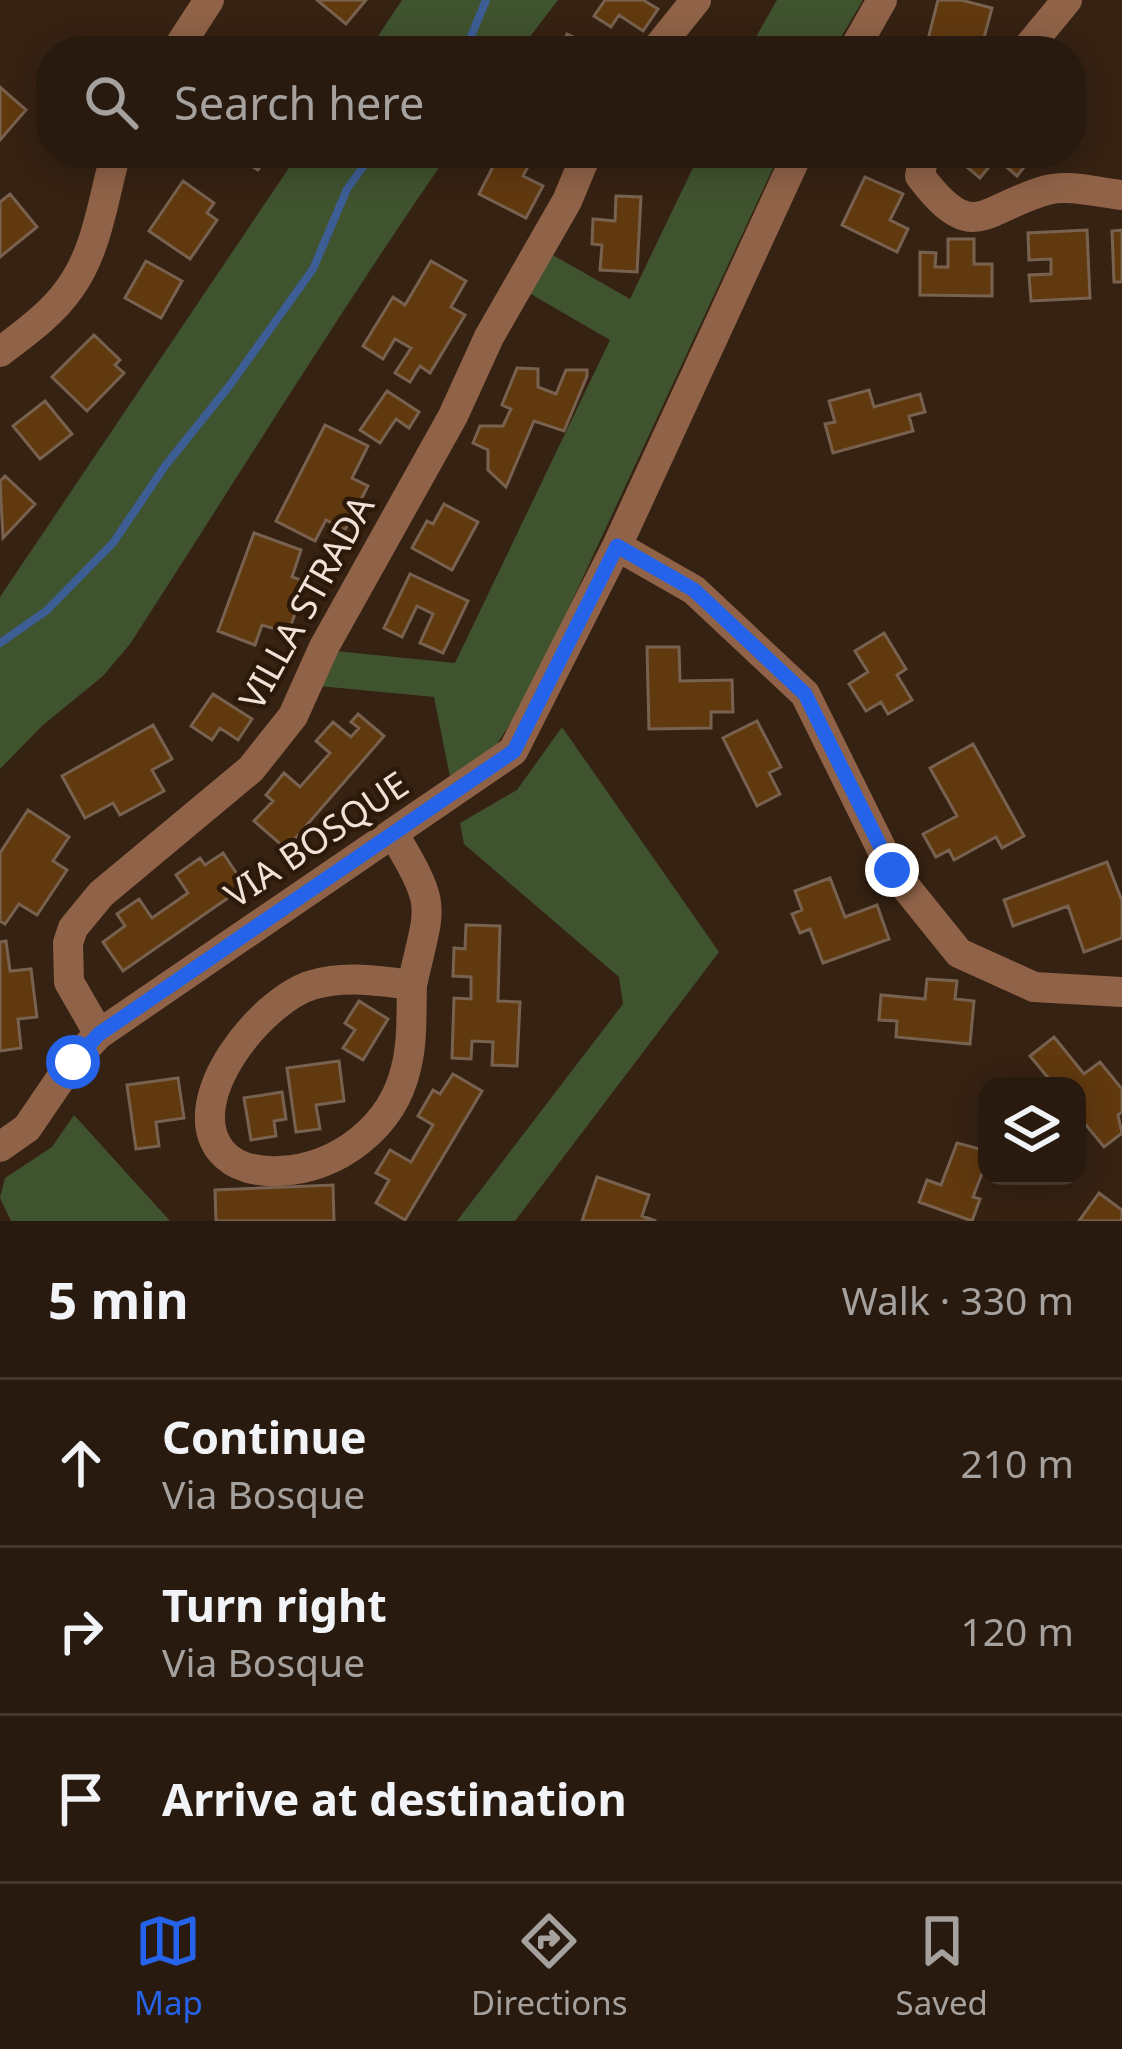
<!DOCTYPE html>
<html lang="en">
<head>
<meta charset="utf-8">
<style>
  :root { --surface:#281a0e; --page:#302317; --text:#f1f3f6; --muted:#a5a19e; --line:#44382e; --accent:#2563eb }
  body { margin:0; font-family:"Noto Sans",sans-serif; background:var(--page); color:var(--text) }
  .controls { position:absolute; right:36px; bottom:36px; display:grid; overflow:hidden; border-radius:24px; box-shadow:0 6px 30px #0003 }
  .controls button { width:108px; height:108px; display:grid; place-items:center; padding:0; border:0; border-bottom:3px solid var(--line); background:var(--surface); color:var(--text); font:60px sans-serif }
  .stop { position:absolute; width:36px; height:36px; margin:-27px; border:9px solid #2563eb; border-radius:50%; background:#fff }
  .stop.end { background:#2563eb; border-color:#fff; box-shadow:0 3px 12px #0008 }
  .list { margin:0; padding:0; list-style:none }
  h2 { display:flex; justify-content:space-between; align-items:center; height:156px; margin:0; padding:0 48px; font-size:51px }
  h2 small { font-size:39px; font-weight:400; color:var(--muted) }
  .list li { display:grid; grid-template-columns:78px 1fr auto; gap:36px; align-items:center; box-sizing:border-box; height:168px; padding:0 48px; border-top:3px solid var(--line) }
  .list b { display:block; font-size:45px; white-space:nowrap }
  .list p { margin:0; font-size:39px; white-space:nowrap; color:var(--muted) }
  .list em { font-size:39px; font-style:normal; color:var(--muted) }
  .icon { flex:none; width:66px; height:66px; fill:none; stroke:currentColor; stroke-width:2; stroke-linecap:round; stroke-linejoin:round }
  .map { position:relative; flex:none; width:1122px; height:1221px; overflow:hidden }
  .search { position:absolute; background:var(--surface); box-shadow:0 6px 30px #0003; left:36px; right:36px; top:36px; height:132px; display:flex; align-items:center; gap:30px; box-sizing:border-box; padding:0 42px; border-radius:48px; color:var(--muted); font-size:45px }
  .sheet { height:660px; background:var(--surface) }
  nav { display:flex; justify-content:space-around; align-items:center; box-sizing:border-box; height:168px; border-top:3px solid var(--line); background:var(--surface); font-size:33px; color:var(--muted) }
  nav a { display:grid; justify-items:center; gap:6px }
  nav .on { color:var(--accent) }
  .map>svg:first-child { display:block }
  .green { fill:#40532f }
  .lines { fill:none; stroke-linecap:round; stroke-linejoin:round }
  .stream { stroke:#3d5e95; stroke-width:8 }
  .building { fill:#61390f; stroke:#78624f; stroke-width:3 }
  .minor { stroke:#906348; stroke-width:30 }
  .route { stroke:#2563eb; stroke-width:15 }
  .labels { text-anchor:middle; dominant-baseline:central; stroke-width:9; stroke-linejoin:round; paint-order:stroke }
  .street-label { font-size:36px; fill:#f0e2d8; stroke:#2c1909 }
</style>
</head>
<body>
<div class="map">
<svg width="1122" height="1221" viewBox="0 0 1122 1221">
  <rect width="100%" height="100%" fill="#362213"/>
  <!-- green -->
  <path class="green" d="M402,0h156l-39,51h-151z
    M777,0h86l-30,51h-85z
    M299,153h150c-111,161 -213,327 -319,491l-27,32 -60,49 -43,44v-172z
    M700,153h80l-253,545 -30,46 -47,33 -16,-80 -115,-11 16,-35 120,12 155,-323 -81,-47 22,-39 79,45z
    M562,727l157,225 -204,269h-58l166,-217 -4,-27 -155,-133 -4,-21 57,-33z
    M74,1115l96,106h-159l-11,-23 5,-20 47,-31z"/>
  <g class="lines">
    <!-- stream -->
    <path class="stream" d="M465,51l21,-51
      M0,643l46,-32 67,-68 52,-77 65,-81 83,-116 34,-80 26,-36"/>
  </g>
  <!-- building -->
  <path class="building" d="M317,0h49l-20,24z
    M605,0h38l15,9 -15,22 -24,-16 -8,12 -17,-11z
    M938,0h23l31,8 -10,37 -30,-8 -4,14h-23z
    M567,34l38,17h-45z
    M298,38l1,9 12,-2 2,6h-38l-2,-8z
    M725,38l20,9 -2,4h-24z
    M0,87l26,23 -26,30z
    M228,153h40l-10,17z
    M500,153h35l-12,23 20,10 -17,32 -47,-24z
    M968,153h67l-18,23 -21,-18 -16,20 -19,-16z
    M865,177l38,17 -13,26 18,9 -11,23 -55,-27z
    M183,181l31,22 -7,10 10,7 -27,39 -41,-28z
    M10,194l27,33 -37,30v-55z
    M616,196l25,1 -4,75 -37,-2 2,-25 -10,-1 1,-25 22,2z
    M1087,230l3,68 -59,3 -2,-26 22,-1v-15l-22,1 -1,-27z
    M1122,230v52h-8l-2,-51z
    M948,239h26v25h18v32l-72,-1v-43l16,1 -1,14h13z
    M146,261l36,20 -21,37 -36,-20z
    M431,261l35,20 -15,26 14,8 -35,58 -10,-7 -10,16 -15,-9 16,-25 -16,-9 -12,20 -20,-13 30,-49 12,8z
    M94,335l26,25 -5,5 9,8 -37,38 -35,-34z
    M517,368l21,1v18l18,7 10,-24h21v6l-23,55 -30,-10 -28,66 -18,-17v-20l-15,-7 7,-17h23l8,-17 -9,-4z
    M869,390l5,17 46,-13 5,18 -16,4 4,15 -80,22 -8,-29 10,-2 -6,-21z
    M387,391l32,21 -10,16 -13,-9 -16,24 -20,-13z
    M45,401l27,33 -32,25 -27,-33z
    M325,425l43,21 -16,32 16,8 -23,44 -19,-10 -11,21 -39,-20z
    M5,476l30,28 -32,34 -3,-57z
    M444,504l34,18 -26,48 -40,-22 15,-27 6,3z
    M254,533l47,17 -9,27 15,5 -19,51 -26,-8 -7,20 -37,-14z
    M410,574l58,27 -25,52 -23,-10 13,-29 -16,-8 -15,31 -18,-9z
    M884,633l22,36 -9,6 15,25 -24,14 -7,-12 -15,9 -17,-27 19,-12 -13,-21z
    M647,647h32l1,34 52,-1 1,32h-22v16l-62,1z
    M213,694l39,25 -14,21 -18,-12 -8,12 -21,-14z
    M358,714l26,22 -98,113 -32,-28 19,-20 -7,-6 18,-22 16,14 30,-34 -14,-12 17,-19 18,15 8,-9 -8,-6z
    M757,721l24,46 -12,6 11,21 -23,12 -34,-68z
    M153,725l19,34 -20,11 12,21 -44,24 -7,-12 -28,15 -23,-42z
    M973,744l51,92 -22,12 -6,-11 -42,23 -5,-10 -13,7 -13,-23 34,-18 -27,-48z
    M28,810l41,27 -16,24 14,9 -30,45 -18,-11 -14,20 -5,-3v-68z
    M223,853l22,33 -122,85 -20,-29 22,-16 -8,-12 22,-15 13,19 36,-25 -12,-18 24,-17 5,7z
    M1107,862l15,39v37l-38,14 -16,-46 -55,20 -9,-26z
    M830,878l15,39 32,-12 12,34 -66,24 -13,-34 -10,4 -8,-19 10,-4 -7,-19z
    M466,925l34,1 -2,75 22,1 -3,64 -25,-1 1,-23 -21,-1 -1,18 -19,-1 2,-60 17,1v-22l-18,-1 1,-28 11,1z
    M6,941l4,30 21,-2 6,48 -19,2 3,29 -21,3v-109z
    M927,979l30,2 -2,18 19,2 -4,43 -74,-7 1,-16 -18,-1 2,-25 44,4z
    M359,1001l29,18 -25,41 -20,-12 12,-18 -10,-7z
    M1054,1037l30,37 16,-12 22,27v23l-4,3 4,18 -18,14 -27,-33v-28h-22l-25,-30z
    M339,1061l5,40 -28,4 4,24 -24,3 -9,-64z
    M453,1074l29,17 -77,129 -29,-17 13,-23 -13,-7 14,-23 21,12 22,-37 -15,-9 15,-26 7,4z
    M178,1078l6,40 -28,4 3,24 -23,3 -9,-64z
    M282,1092l4,27 -12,2 2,15 -25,4 -7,-42z
    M957,1143l30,8v21l-4,-1 -10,26 7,2 -8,22 -53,-19 8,-22 14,5z
    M597,1177l52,18 -7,21 14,5h-74z
    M333,1185l1,36h-118l-1,-31z
    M1099,1193l23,17v11h-43z"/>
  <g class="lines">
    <!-- minor -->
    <path class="minor" d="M176,51l33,-51
      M655,51l41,-51
      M853,51l29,-51
      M1025,51l42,-51
      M924,153l-4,23c54,71 62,32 127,14 22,-6 53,3 75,5
      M0,352c25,-19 52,-38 70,-64 28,-39 33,-90 46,-135
      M617,546l77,44 111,104 87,176 67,83 75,34 88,5
      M393,833c46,77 37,70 19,152 -33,-4 -67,-10 -100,0 -50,15 -132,114 -91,166 14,17 38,21 59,20 59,-3 113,-45 126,-103 7,-27 5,-55 6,-83
      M99,1034l-30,-52 -1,-39 5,-15 28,-34 150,-125 42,-53 31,-69 129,-231 36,-79 78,-136 20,-48
      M0,1147l27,-19 45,-66 27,-28 414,-283 104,-205 181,-393"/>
  </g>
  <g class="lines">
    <!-- route -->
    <path class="route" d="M73,1062l26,-28 415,-283 103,-205 77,44 111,104 87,176"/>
  </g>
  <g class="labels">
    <!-- street labels -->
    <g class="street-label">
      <text transform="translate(306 602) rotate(-61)">VILLA STRADA</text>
      <text transform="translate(316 839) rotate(-34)">VIA BOSQUE</text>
    </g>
  </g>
</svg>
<div class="controls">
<button><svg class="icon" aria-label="layers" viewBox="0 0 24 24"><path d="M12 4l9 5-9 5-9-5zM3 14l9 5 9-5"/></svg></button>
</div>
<div class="stop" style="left:73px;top:1062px"></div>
<div class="stop end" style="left:892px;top:870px"></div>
<div class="search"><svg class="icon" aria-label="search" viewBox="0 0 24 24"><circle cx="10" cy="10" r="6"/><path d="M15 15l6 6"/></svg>Search here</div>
</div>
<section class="sheet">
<h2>5 min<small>Walk · 330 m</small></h2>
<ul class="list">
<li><svg class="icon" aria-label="ahead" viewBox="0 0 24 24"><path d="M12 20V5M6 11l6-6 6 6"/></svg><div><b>Continue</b><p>Via Bosque</p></div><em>210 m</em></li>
<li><svg class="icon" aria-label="right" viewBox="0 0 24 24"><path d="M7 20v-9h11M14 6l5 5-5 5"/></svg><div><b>Turn right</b><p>Via Bosque</p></div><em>120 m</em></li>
<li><svg class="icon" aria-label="arrive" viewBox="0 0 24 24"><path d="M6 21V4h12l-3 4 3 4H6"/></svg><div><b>Arrive at destination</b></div></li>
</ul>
</section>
<nav>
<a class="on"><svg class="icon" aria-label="map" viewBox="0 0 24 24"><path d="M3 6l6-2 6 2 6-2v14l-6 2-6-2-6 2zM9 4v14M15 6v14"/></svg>Map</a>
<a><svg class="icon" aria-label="directions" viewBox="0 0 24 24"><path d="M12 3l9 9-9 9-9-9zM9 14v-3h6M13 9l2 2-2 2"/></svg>Directions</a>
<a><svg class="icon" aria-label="saved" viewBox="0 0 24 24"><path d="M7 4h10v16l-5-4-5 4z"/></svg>Saved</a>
</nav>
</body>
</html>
